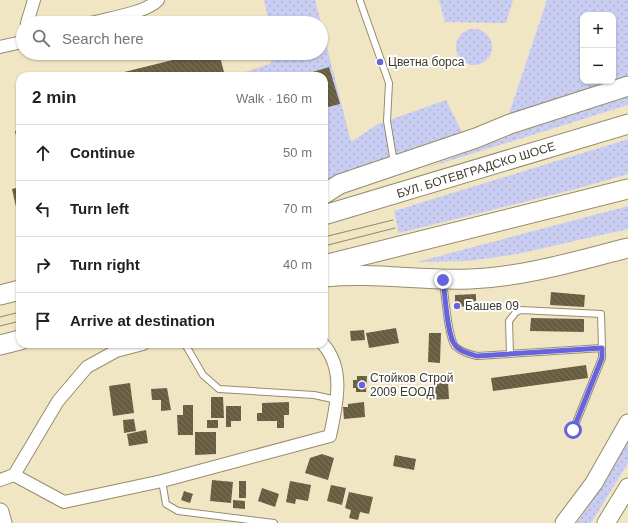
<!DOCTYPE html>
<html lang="en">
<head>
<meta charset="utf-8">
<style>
  :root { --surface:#fff; --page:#f2f2f2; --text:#202124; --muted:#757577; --line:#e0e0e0 }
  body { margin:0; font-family:Arial,sans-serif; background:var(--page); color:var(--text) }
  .controls { position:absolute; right:12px; top:12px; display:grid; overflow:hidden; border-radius:8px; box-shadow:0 1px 3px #0004 }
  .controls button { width:36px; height:36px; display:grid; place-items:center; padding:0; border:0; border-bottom:1px solid var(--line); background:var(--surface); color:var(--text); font:20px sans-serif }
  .stop { position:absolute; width:12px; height:12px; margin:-9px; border:3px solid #6763dc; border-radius:50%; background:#fff }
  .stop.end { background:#6763dc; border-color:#fff; box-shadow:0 1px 4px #0008 }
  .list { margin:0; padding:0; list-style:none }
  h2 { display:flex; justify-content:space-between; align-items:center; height:52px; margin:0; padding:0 16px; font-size:17px }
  h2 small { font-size:13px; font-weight:400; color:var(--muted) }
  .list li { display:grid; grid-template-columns:26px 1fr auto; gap:12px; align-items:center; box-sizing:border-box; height:56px; padding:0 16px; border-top:1px solid var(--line) }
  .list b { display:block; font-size:15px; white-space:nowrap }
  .list em { font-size:13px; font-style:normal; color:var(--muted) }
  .icon { flex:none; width:22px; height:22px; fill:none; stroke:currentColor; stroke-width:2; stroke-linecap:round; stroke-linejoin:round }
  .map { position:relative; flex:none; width:628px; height:523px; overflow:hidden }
  .search { position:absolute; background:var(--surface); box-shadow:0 1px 3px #0004; left:16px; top:16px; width:312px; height:44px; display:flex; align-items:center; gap:10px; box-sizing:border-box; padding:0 14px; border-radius:22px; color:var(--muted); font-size:15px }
  .panel { position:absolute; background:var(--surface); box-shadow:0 1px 3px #0004; left:16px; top:72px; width:312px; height:276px; border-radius:12px }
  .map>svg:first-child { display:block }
  .grass { fill:url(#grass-dots); fill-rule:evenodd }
  .building { fill:url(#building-back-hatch) }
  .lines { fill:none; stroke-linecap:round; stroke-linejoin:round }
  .lane-casing { stroke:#968c6c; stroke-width:8 }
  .street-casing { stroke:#968c6c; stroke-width:14 }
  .secondary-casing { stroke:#968c6c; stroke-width:19 }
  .primary-casing { stroke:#968c6c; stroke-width:21 }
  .lane { stroke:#fff; stroke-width:6 }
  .street { stroke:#fff; stroke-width:12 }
  .secondary { stroke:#fff; stroke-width:17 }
  .primary { stroke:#fff; stroke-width:19 }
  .tram { stroke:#8e8770; stroke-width:1 }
  .route { stroke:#6763dc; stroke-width:5 }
  .poi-dot { fill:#6763dc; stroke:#fff; stroke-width:1.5 }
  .labels { text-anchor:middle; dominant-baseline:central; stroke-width:4; stroke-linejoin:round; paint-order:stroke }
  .poi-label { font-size:12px; fill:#3e3a2c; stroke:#fff; text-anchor:start }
  .street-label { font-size:12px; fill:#3e3a2c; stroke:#fff }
</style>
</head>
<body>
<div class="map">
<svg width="628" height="523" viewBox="0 0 628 523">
  <defs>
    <pattern id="grass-dots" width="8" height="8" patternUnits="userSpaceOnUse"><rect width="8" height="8" fill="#c9cdf1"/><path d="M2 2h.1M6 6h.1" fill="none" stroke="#aeb1cf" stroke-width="1.8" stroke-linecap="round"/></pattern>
    <pattern id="building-back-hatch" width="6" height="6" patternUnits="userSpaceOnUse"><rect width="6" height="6" fill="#675d40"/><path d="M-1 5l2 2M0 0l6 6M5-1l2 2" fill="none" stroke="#7a725a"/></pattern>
  </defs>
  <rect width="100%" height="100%" fill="#f1e6c4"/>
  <!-- grass -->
  <path class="grass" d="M264,0h51l6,23h-52z
    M439,0h74l-7,23 -61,-1z
    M547,0h81v76l-120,41zM583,15h30v66h-30z
    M321,24l30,118 27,-18 68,-24 16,32 -138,51v-107h-78l-1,-4 25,-8 5,-11h46z
    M456 47a18 18 0 1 1 36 0a18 18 0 1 1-36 0Z
    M628,93v12l-205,64 163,-63z
    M628,139v35l-52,15 -177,44 -5,-22z
    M628,206v23l-111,25 -48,7 -52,1z
    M628,439v24l-37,60h-14l32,-48z"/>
  <!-- building -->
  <path class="building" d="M201,53h18l6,23h-117z
    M329,67l11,37 -16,4v-32h-24z
    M20,130v20h-1l-4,-19z
    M20,187v33h-1l-7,-31z
    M551,292l34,3 -1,12 -34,-2z
    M476,294v12l-21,1v-12z
    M531,318l53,1v13l-54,-1z
    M396,328l3,15 -30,5 -3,-15z
    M364,330l1,10 -14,1 -1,-10z
    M429,333h12l-1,30 -12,-1z
    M586,365l2,13 -95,13 -2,-13z
    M357,376h10l-1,16h-10v-4h-3v-8h4z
    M448,381l1,18 -21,1 -1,-10h8v-8z
    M130,383l4,30 -21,3 -4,-30z
    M167,388l4,22 -10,1v-11h-9l-1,-11z
    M211,397h12l1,21h-13z
    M289,402v13h-5v13h-7v-7h-20v-8h5v-10z
    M364,402l1,15 -21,2 -1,-12h5v-3z
    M183,405h10v30h-15l-1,-20h6z
    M226,406h15v15h-10v6h-5z
    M134,419l2,12 -12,2 -1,-13z
    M207,420h11v8h-11z
    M146,430l2,13 -19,3 -2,-12z
    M195,432h21v22l-21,1z
    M322,454l12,4 -6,22 -23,-7 5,-15z
    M395,455l21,4 -2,11 -21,-4z
    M212,480l21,2 -2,21 -21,-2z
    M239,481h7v17h-7z
    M290,481l21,4 -3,16 -12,-2 -1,5 -9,-2z
    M331,485l15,3 -4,17 -15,-4z
    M262,488l17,6 -4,13 -17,-6z
    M184,491l9,3 -3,9 -9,-3z
    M349,492l24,5 -4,17 -9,-2 -2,8 -9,-2 2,-8 -6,-2z
    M233,500l12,1v8l-12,-1z"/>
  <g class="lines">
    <defs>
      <path id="lane" d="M360,1l29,82 -2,38 7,42
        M443,281c2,14 5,56 12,65 6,6 14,8 22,10l125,-8 -1,-34 -80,-4 -5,2 -7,9 1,33
        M185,344l18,31 16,14 95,6 23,5
        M573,430l29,-72v-10
        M162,481l4,23 12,7 96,12"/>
      <path id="street" d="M27,23l7,-23
        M91,23c18,-5 55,-10 67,-23
        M0,47l22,-5 1,-3
        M14,475l44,-74 29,-34 29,-16 27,-7
        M0,480l14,-5 50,27 98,-21 168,-45c6,-30 16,-66 -7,-92"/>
      <path id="secondary" d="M0,512l3,11
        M564,523l30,-40 34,-60
        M606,523l22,-36"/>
      <path id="primary" d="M324,194l16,-10 136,-46 34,-14 118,-38
        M324,215l304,-91
        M324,265l304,-76
        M324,277c49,-5 97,4 146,2 54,-2 106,-18 158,-31
        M0,295l20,-5
        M0,345l20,-5"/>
    </defs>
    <!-- lane casing -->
    <use href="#lane" class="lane-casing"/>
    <!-- street casing -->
    <use href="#street" class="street-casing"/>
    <!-- secondary casing -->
    <use href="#secondary" class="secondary-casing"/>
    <!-- primary casing -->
    <use href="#primary" class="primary-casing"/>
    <!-- lane -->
    <use href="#lane" class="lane"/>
    <!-- street -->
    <use href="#street" class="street"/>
    <!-- secondary -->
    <use href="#secondary" class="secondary"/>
    <!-- primary -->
    <use href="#primary" class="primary"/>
    <!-- tram -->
    <path class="tram" d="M324,237l69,-17
      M324,246l71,-18
      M0,317l20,-5
      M0,326l20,-5"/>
  </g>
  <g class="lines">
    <!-- route -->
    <path class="route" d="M443,280c2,13 4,56 12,65 5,7 15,9 22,11l125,-8v10l-29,72"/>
  </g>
  <!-- markers -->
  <g class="poi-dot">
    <circle cx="380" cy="62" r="4"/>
    <circle cx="457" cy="306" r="4"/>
    <circle cx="362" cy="385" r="4"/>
  </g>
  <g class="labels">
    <!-- poi labels -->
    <g class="poi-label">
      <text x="388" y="62">Цветна борса</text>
      <text x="465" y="306">Башев 09</text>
      <text x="370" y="378">Стойков Строй<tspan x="370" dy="14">2009 ЕООД</tspan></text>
    </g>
    <!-- street labels -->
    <g class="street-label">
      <text transform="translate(476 170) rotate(-17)">БУЛ. БОТЕВГРАДСКО ШОСЕ</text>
    </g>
  </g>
</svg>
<div class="controls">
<button>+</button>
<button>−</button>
</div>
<div class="stop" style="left:573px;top:430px"></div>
<div class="stop end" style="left:443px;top:280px"></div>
<div class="search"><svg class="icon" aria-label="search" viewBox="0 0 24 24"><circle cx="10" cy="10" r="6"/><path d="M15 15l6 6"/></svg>Search here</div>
<section class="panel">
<h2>2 min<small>Walk · 160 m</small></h2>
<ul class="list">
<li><svg class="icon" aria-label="ahead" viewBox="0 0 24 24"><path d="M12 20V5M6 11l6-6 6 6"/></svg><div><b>Continue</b></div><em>50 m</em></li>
<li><svg class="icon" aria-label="left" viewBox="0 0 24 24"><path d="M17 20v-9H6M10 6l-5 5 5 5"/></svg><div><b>Turn left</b></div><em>70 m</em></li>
<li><svg class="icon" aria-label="right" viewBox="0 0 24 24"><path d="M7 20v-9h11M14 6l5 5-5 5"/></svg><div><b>Turn right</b></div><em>40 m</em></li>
<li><svg class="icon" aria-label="arrive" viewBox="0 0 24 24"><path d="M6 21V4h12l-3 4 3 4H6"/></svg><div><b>Arrive at destination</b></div></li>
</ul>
</section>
</div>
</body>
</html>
